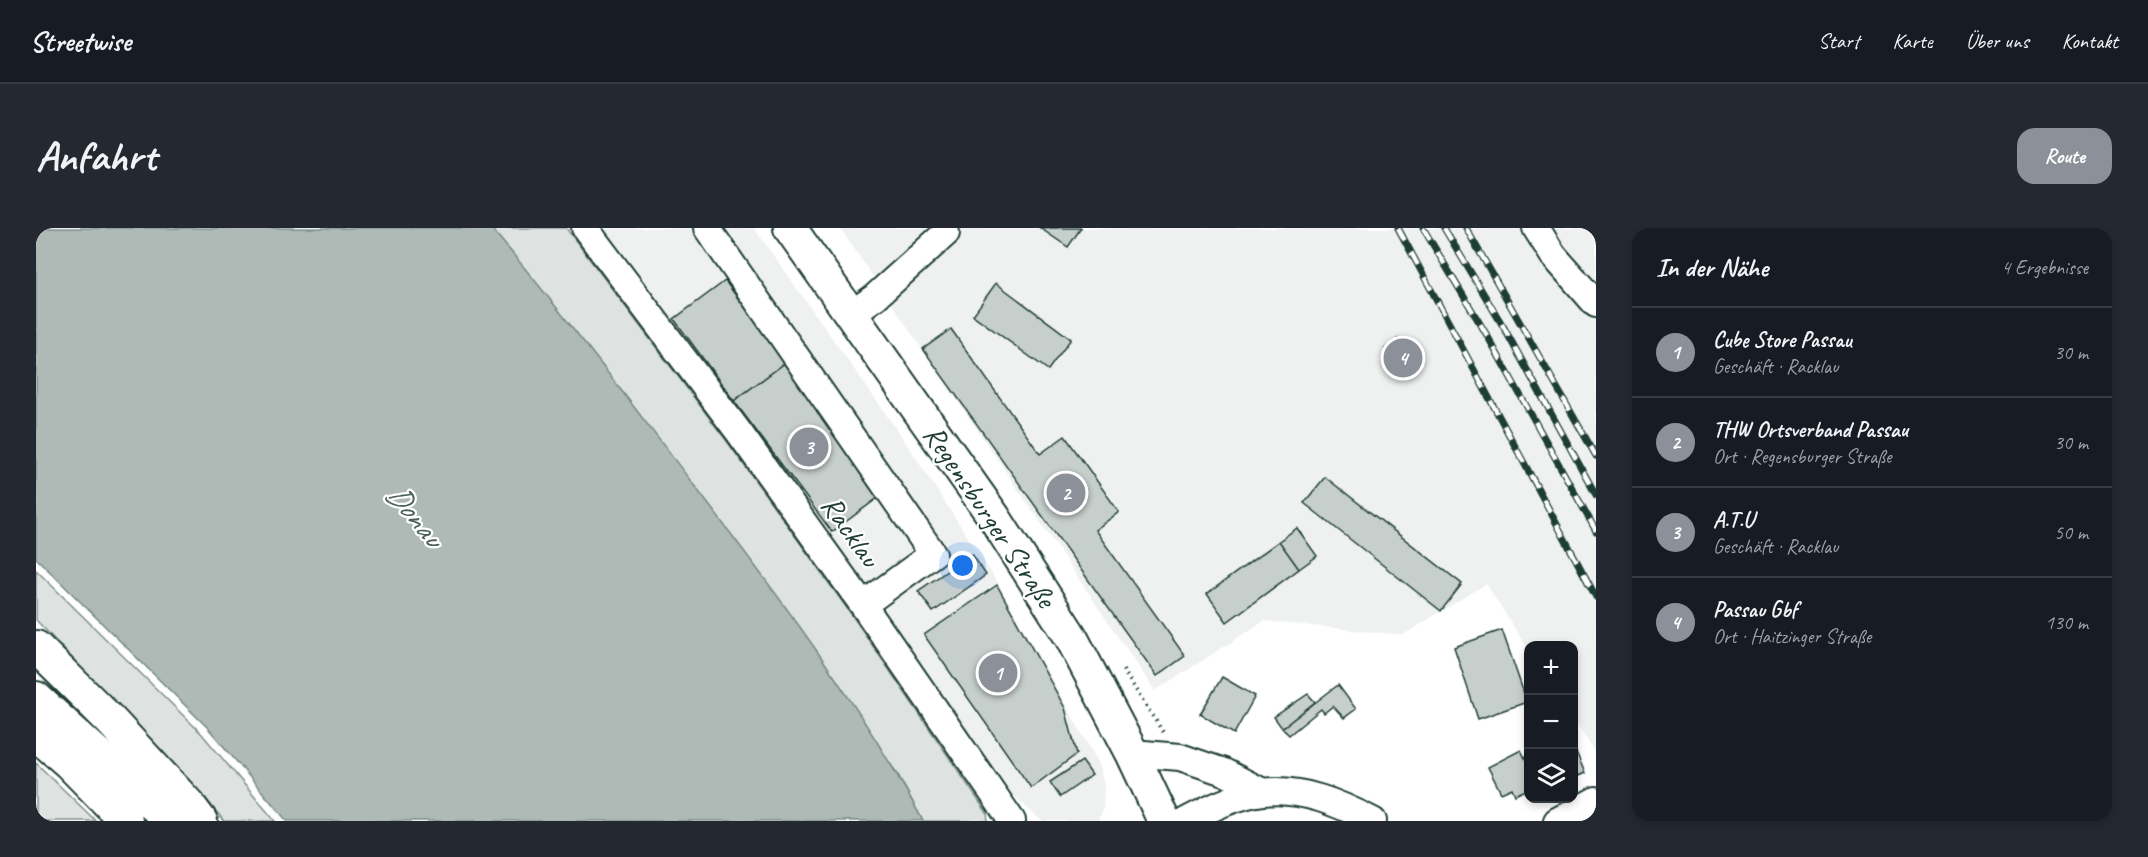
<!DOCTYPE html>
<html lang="de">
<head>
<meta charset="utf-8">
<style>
  :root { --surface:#171b24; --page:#242831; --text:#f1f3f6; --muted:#9ea1a6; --line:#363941; --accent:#8c9099 }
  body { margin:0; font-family:Caveat,sans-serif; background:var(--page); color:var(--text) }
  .controls { position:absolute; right:18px; bottom:18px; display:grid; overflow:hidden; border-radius:12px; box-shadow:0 3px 9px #0003 }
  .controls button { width:54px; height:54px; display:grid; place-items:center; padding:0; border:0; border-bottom:2px solid var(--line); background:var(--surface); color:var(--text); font:30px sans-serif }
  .you { position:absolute; left:927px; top:338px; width:21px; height:21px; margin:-15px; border:4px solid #fff; border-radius:50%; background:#1a73e8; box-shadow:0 0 0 9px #1a73e833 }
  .badge { display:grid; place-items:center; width:39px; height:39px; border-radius:50%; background:var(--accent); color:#fff; font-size:20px; font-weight:700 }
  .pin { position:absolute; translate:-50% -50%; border:3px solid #fff; box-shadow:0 2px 6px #0006 }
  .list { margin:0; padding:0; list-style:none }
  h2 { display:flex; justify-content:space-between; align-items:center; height:78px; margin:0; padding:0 24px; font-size:26px }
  h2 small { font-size:20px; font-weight:400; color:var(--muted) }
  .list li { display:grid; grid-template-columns:39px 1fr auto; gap:18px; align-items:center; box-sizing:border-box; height:90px; padding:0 24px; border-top:2px solid var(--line) }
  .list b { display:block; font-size:22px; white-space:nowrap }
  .list p { margin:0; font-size:20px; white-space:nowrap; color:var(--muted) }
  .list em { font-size:20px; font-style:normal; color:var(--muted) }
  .icon { flex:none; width:33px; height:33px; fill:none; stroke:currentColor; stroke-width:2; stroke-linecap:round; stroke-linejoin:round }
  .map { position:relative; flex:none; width:1560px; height:593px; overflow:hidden; border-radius:18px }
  header { display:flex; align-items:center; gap:36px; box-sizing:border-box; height:84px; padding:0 30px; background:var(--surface); border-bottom:2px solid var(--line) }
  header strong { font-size:28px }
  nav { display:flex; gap:33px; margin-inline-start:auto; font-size:21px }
  .intro { display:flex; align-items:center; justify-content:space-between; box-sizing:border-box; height:144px; padding:0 36px }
  h1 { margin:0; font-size:42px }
  .button { padding:15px 27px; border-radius:18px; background:var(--accent); color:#fff; font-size:21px; font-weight:700 }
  main { display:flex; gap:36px; padding:0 36px }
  aside { flex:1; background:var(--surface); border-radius:18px; box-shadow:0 3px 9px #0003 }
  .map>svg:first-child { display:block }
  .built { fill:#eef1f0 }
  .green { fill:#dee3e2; stroke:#7e908b; stroke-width:1.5 }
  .water { fill:#afbab7; stroke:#758883; stroke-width:1.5 }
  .building { fill:#c7cfcc; stroke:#1f3d34; stroke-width:1.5 }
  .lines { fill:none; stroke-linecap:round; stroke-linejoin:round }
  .minor-casing { stroke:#1f3d34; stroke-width:30 }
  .major-casing { stroke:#1f3d34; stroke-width:36 }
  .path { stroke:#1f3d34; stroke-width:4; stroke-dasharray:1.5 4.5; stroke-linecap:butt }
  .minor { stroke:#fff; stroke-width:26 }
  .major { stroke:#fff; stroke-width:32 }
  .rail-casing { stroke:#1f3d34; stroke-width:7 }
  .rail { stroke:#fff; stroke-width:4.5; stroke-dasharray:14; stroke-linecap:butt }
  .labels { text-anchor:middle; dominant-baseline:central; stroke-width:4.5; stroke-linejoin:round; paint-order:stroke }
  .street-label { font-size:30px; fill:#1f3d34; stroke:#fff }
  .water-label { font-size:32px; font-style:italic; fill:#4a625b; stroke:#fff }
</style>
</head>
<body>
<header>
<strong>Streetwise</strong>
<nav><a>Start</a><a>Karte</a><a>Über uns</a><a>Kontakt</a></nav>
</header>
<div class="intro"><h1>Anfahrt</h1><a class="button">Route</a></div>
<main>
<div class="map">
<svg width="1560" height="593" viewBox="0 0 1560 593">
  <rect width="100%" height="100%" fill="#fff"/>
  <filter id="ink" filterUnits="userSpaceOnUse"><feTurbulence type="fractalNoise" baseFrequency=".0167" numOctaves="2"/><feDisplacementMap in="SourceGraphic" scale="12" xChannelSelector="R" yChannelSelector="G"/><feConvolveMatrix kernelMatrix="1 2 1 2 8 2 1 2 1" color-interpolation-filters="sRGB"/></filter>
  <g filter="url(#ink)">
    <!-- built -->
    <path class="built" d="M563,0h155l146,206 94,143 103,183 7,25 -1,24 -5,12h-56l-35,-31 -128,-174z
      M804,0h756v526l-22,-35v-73h-46v3l-42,-65 -83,51 -139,-14 -109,70z"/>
    <!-- green -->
    <path class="green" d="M455,0h75l160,212 125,174 136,199 1,8h-65l-26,-48z
      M0,342l165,163 74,88h-51l-21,-26 -167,-175z
      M0,535l60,58h-60z"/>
    <!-- water -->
    <path class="water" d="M0,0h455c71,83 136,170 202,256 82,107 166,218 230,337h-636l-79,-93 -172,-170z"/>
    <!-- building -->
    <path class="building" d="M1004,0h41l-13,19z
      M689,53l61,81 -52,39 -60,-82z
      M960,55l75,56 -23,31 -75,-55z
      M915,101l89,125 25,-18 54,76 -24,18 90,126 -28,20 -234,-327z
      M1362,111l22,27 -12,10 -23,-27z
      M750,134l97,132 -51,38 -98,-131z
      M1289,249l137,107 -21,27 -137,-108z
      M1261,300l20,28 -18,13 -20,-28z
      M1243,313l20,28 -72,53 -20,-28z
      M936,326l14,21 -53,37 -15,-21z
      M961,357l68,123 12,46 -46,34 -107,-153z
      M1466,402l25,72 -49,17 -24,-72z
      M1186,449l33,19 -21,38 -34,-20z
      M1302,457l18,24 -12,9 -11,-12 -9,7 -3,-4 -32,26 -7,-7z
      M1272,466l7,8 -33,26 -8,-11z
      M1538,519l11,26 -11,5z
      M1485,522l7,14v25l-13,6 -3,-7 -11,5 -13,-26z
      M1046,533l10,14 -32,22 -10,-15z"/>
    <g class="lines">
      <defs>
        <path id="minor" d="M549,0l153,203 125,174 149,216
          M671,0l226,326 -70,51
          M1500,0l17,27 43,49
          M814,87l25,-18 71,-64
          M1096,525l48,4 44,15 39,20
          M1150,593c23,-12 50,-26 77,-29 38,-5 77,12 110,29
          M1521,593l39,-21"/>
        <path id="major" d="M754,0l204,289 77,120 61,116 32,68
          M0,419l74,73 79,85 12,16
          M0,470l135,123
          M0,506l33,29 57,58"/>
      </defs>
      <!-- minor casing -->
      <use href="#minor" class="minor-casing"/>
      <!-- major casing -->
      <use href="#major" class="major-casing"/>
      <!-- path -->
      <path class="path" d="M1087,442l40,62"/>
      <!-- minor -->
      <use href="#minor" class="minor"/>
      <!-- major -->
      <use href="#major" class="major"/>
      <defs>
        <path id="rail" d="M1362,0l198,369
          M1387,0l65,109 108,194
          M1408,0l59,98 93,169
          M1430,0l130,228"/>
      </defs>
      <!-- rail casing -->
      <use href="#rail" class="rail-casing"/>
      <!-- rail -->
      <use href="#rail" class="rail"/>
    </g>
  </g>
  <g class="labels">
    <!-- street labels -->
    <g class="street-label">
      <text transform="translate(954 288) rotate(56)">Regensburger Straße</text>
      <text transform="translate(815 303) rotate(55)">Racklau</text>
    </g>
    <!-- water labels -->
    <g class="water-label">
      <text transform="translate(379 287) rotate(51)">Donau</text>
    </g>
  </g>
</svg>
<div class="controls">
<button>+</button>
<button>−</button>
<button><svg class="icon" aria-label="layers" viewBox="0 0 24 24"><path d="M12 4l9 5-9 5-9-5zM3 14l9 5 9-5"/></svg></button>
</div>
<div class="you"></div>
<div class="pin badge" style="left:962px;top:445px">1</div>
<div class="pin badge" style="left:1030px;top:265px">2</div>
<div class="pin badge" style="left:773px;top:219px">3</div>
<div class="pin badge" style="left:1367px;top:130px">4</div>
</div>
<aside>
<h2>In der Nähe<small>4 Ergebnisse</small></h2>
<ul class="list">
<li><span class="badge">1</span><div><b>Cube Store Passau</b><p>Geschäft · Racklau</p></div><em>30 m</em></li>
<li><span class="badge">2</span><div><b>THW Ortsverband Passau</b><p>Ort · Regensburger Straße</p></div><em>30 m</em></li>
<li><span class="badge">3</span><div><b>A.T.U</b><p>Geschäft · Racklau</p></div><em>50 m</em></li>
<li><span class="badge">4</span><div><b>Passau Gbf</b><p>Ort · Haitzinger Straße</p></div><em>130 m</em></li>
</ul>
</aside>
</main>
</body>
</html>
